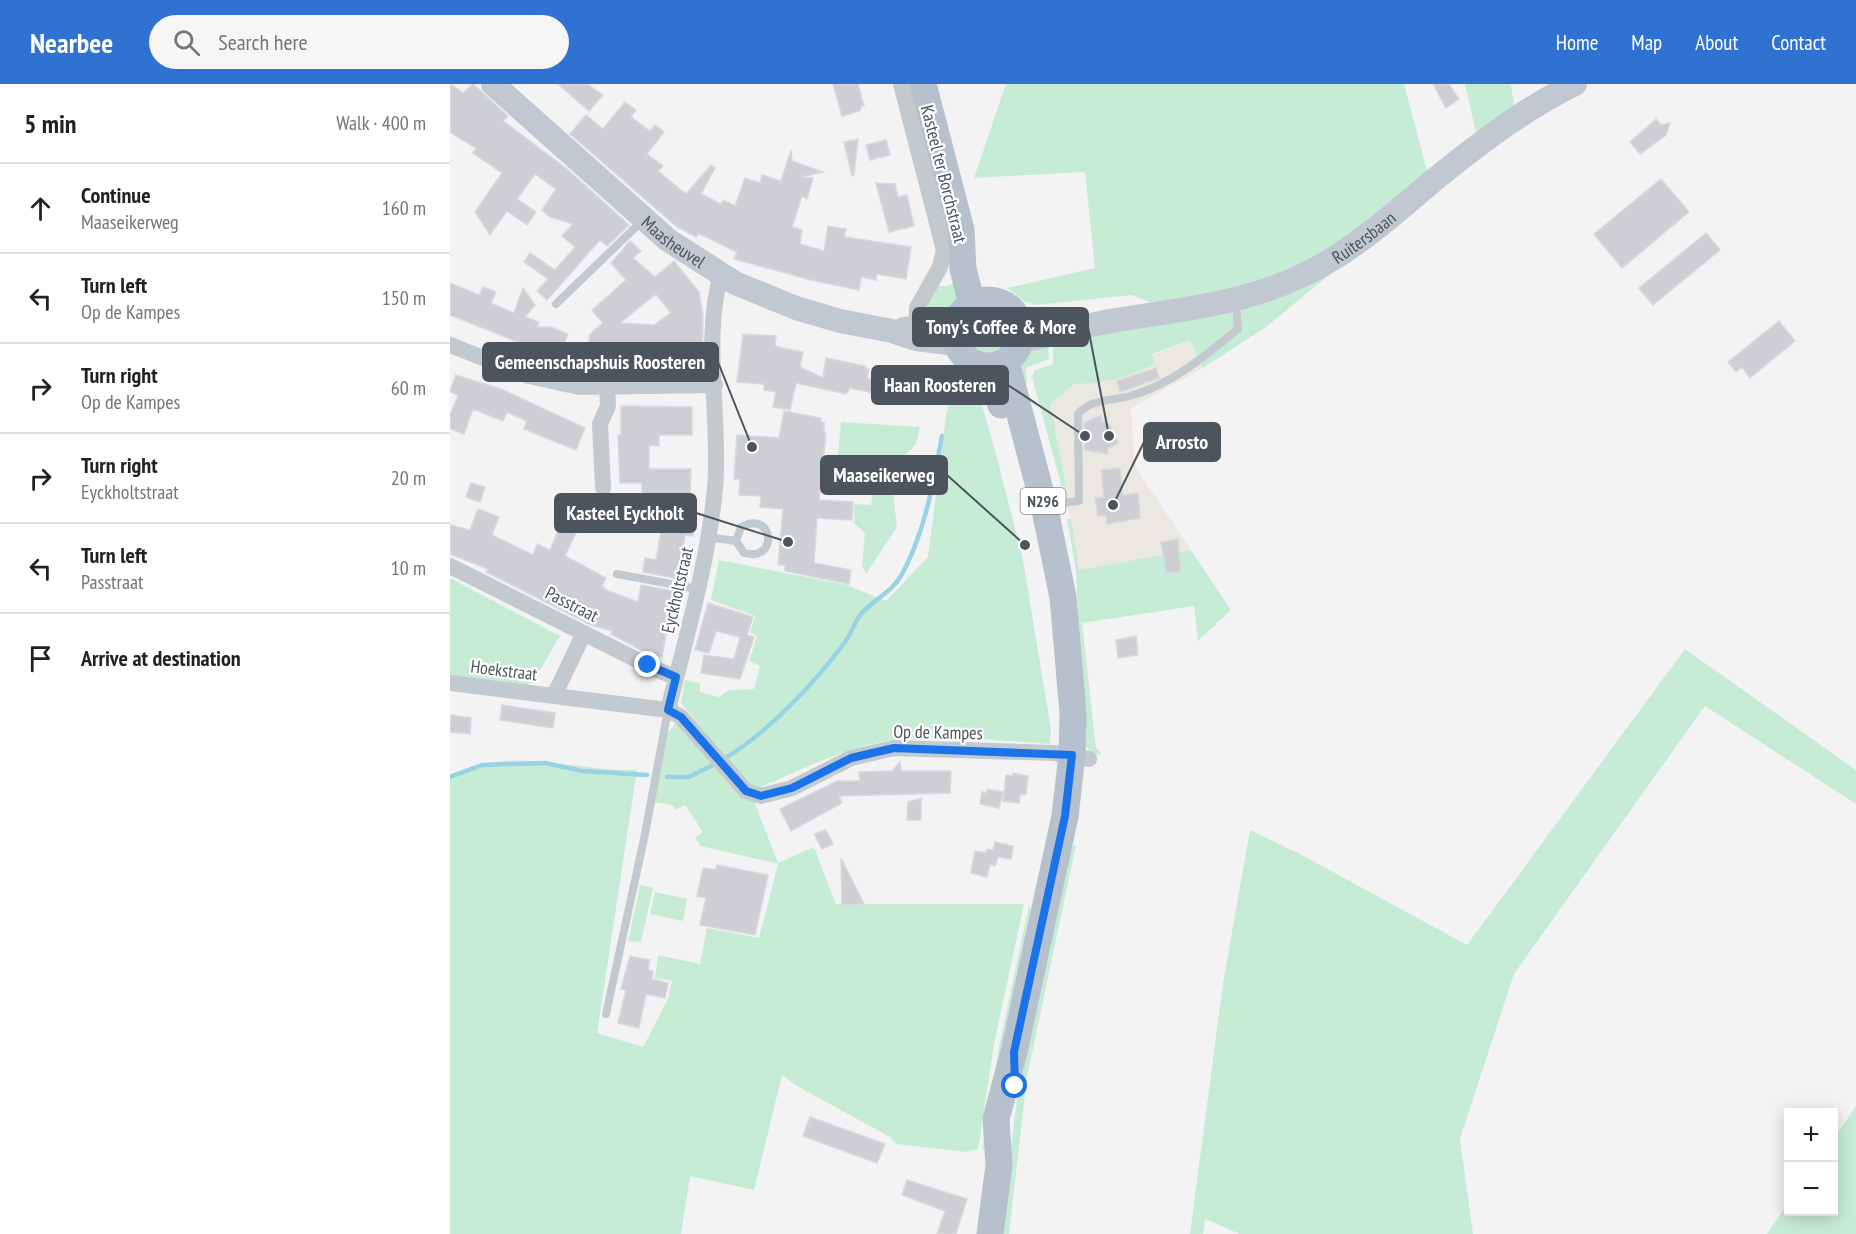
<!DOCTYPE html>
<html lang="en">
<head>
<meta charset="utf-8">
<style>
  :root { --surface:#fff; --page:#f6f6f6; --text:#202124; --muted:#757577; --line:#e0e0e0; --accent:#2f72d2 }
  body { margin:0; font-family:"PT Sans Narrow",sans-serif; background:var(--page); color:var(--text) }
  .controls { position:absolute; right:18px; bottom:18px; display:grid; overflow:hidden; border-radius:0px; box-shadow:0 3px 15px #0003 }
  .controls button { width:54px; height:54px; display:grid; place-items:center; padding:0; border:0; border-bottom:2px solid var(--line); background:var(--surface); color:var(--text); font:30px sans-serif }
  .stop { position:absolute; width:18px; height:18px; margin:-14px; border:4px solid #1a73e8; border-radius:50%; background:#fff }
  .stop.end { background:#1a73e8; border-color:#fff; box-shadow:0 2px 6px #0008 }
  .list { margin:0; padding:0; list-style:none }
  h2 { display:flex; justify-content:space-between; align-items:center; height:78px; margin:0; padding:0 24px; font-size:26px }
  h2 small { font-size:20px; font-weight:400; color:var(--muted) }
  .list li { display:grid; grid-template-columns:39px 1fr auto; gap:18px; align-items:center; box-sizing:border-box; height:90px; padding:0 24px; border-top:2px solid var(--line) }
  .list b { display:block; font-size:22px; white-space:nowrap }
  .list p { margin:0; font-size:20px; white-space:nowrap; color:var(--muted) }
  .list em { font-size:20px; font-style:normal; color:var(--muted) }
  .icon { flex:none; width:33px; height:33px; fill:none; stroke:currentColor; stroke-width:2; stroke-linecap:round; stroke-linejoin:round }
  .map { position:relative; flex:none; width:1406px; height:1150px; overflow:hidden }
  header { display:flex; align-items:center; gap:36px; box-sizing:border-box; height:84px; padding:0 30px; background:var(--accent); color:#fff }
  header strong { font-size:28px }
  nav { display:flex; gap:33px; margin-inline-start:auto; font-size:21px }
  .search { width:420px; height:54px; background:var(--page); display:flex; align-items:center; gap:15px; box-sizing:border-box; padding:0 21px; border-radius:33px; color:var(--muted); font-size:22px }
  main { display:flex }
  aside { flex:1; background:var(--surface) }
  .map>svg:first-child { display:block }
  .commercial { fill:#eae8e1 }
  .green { fill:#c7ecd6 }
  .lines { fill:none; stroke-linecap:round; stroke-linejoin:round }
  .stream { stroke:#99d2e4; stroke-width:4.5 }
  .building { fill:#cdcfd4; stroke:#d7d9dd; stroke-width:1.5; fill-rule:evenodd }
  .lane { stroke:#c2c9cf; stroke-width:8 }
  .street { stroke:#c2c9cf; stroke-width:16 }
  .secondary { stroke:#c1c8d1; stroke-width:24 }
  .primary { stroke:#b6c1cd; stroke-width:27 }
  .route { stroke:#1a73e8; stroke-width:8 }
  .labels { text-anchor:middle; dominant-baseline:central; stroke-width:4.5; stroke-linejoin:round; paint-order:stroke }
  .shield { fill:#fff; stroke:#82888e; stroke-width:1.5 }
  .shield-label { font-size:16px; font-weight:bold; fill:#4c555e }
  .street-label { font-size:18px; fill:#4c555e; stroke:#fff }
  .leader { fill:none; stroke:#4c555e; stroke-width:2 }
  .callout-dot { fill:#4c555e; stroke:#fff; stroke-width:2 }
  .callout { fill:#4c555e; stroke:#4c555e; stroke-width:2 }
  .callout-label { font-size:20px; text-anchor:middle; font-weight:bold; fill:#fff }
</style>
</head>
<body>
<header>
<strong>Nearbee</strong>
<div class="search"><svg class="icon" aria-label="search" viewBox="0 0 24 24"><circle cx="10" cy="10" r="6"/><path d="M15 15l6 6"/></svg>Search here</div>
<nav><a>Home</a><a>Map</a><a>About</a><a>Contact</a></nav>
</header>
<main>
<aside>
<h2>5 min<small>Walk · 400 m</small></h2>
<ul class="list">
<li><svg class="icon" aria-label="ahead" viewBox="0 0 24 24"><path d="M12 20V5M6 11l6-6 6 6"/></svg><div><b>Continue</b><p>Maaseikerweg</p></div><em>160 m</em></li>
<li><svg class="icon" aria-label="left" viewBox="0 0 24 24"><path d="M17 20v-9H6M10 6l-5 5 5 5"/></svg><div><b>Turn left</b><p>Op de Kampes</p></div><em>150 m</em></li>
<li><svg class="icon" aria-label="right" viewBox="0 0 24 24"><path d="M7 20v-9h11M14 6l5 5-5 5"/></svg><div><b>Turn right</b><p>Op de Kampes</p></div><em>60 m</em></li>
<li><svg class="icon" aria-label="right" viewBox="0 0 24 24"><path d="M7 20v-9h11M14 6l5 5-5 5"/></svg><div><b>Turn right</b><p>Eyckholtstraat</p></div><em>20 m</em></li>
<li><svg class="icon" aria-label="left" viewBox="0 0 24 24"><path d="M17 20v-9H6M10 6l-5 5 5 5"/></svg><div><b>Turn left</b><p>Passtraat</p></div><em>10 m</em></li>
<li><svg class="icon" aria-label="arrive" viewBox="0 0 24 24"><path d="M6 21V4h12l-3 4 3 4H6"/></svg><div><b>Arrive at destination</b></div></li>
</ul>
</aside>
<div class="map">
<svg width="1406" height="1150" viewBox="0 0 1406 1150">
  <rect width="100%" height="100%" fill="#f4f3f3"/>
  <!-- commercial -->
  <path class="commercial" d="M741,256l12,28 -72,40 4,59 56,83 -112,21 -29,-167 23,-19 41,-5 41,-15 -3,-10z"/>
  <!-- green -->
  <path class="green" d="M556,0h398l24,90 -85,68 -85,44 -104,18 -22,-9 -96,10 -12,-4 -17,-13 88,-20 -10,-96 -111,6z
    M1015,0h46l4,28 -38,25z
    M891,181l-75,62 -63,41 -13,-28 -38,14 3,11 -41,15 -41,5 -23,19 16,82 -4,2 -30,-111 3,-7 18,-6v-24z
    M511,196l-1,24 -6,9 -19,5c-13,-10 -5,-21 2,-32h10z
    M519 250a19 19 0 1 1 38 0a19 19 0 1 1-38 0Z
    M598,257l1,18 -23,9 1,14 -3,5 -5,-26 20,-19z
    M504,295l28,26 14,49 27,106 28,169 -1,15c-53,-3 -109,-11 -162,-3 -45,7 -88,30 -130,47l-8,-1 -69,-84 4,-23 15,3v9l19,5 10,-7 25,-1 6,-23 -11,-5 8,-25 -7,-3 5,-17 -44,-16 8,-40 128,25 39,16 42,-44 18,-141z
    M391,338l79,5 -4,17 -21,22 -1,36 3,25 -31,47 -4,-8 3,-33 -11,-10v-19l17,1 2,-16 -38,-4z
    M617,435h4l8,51 112,-20 40,60 -33,31 -4,-35 -112,17 14,125 6,6 -9,1 -10,-12 -7,-173z
    M0,494l110,58 -27,46 -10,4 -73,-10z
    M1235,565l171,121v34l-151,-98 -191,268 -54,165 13,95h-233l-35,-15 -2,15h-13l33,-251 27,-153 50,24 167,91z
    M226,639l35,39 43,39 24,62 36,-16 22,57h188l-30,140 -16,105 -12,3 -70,-8 -6,-7 -93,-51 -15,-11 -28,115 -64,-14 -9,58h-231v-458c58,-32 125,-4 187,-6l-40,263 46,14 25,-48 4,-18 -17,-3 3,-23 42,9 7,-36 52,10 19,-74 -77,-18 -6,-8 8,-6 -18,-27 -9,5 -4,-5 -18,-3 10,-64z
    M626,761l-49,232 -18,157h-9l20,-158 50,-230z
    M190,801l13,3 -12,54 -13,-1z
    M205,808l32,7 -4,22 -33,-7z
    M579,821l3,6 -44,237 -6,2 17,-103z
    M1406,1022v128h-89l21,-31v9h46v-74z"/>
  <g class="lines">
    <!-- stream -->
    <path class="stream" d="M277,673c42,-26 89,-75 118,-115 7,-9 9,-20 16,-28 12,-14 30,-21 40,-38 24,-43 32,-92 41,-140
      M0,693l32,-12 63,-2 37,8 65,4
      M217,693h22l26,-13"/>
  </g>
  <!-- building -->
  <path class="building" d="M0,0l13,9 10,-9 35,32 -5,5 64,48 62,56 -22,21 -7,-6 -53,60 -10,-9 11,-12 -24,-17 6,-9 25,17 20,-23 -13,-11 11,-12 -23,-7 -8,-7 14,-21 -21,-15 -18,25 19,13 -9,13 -20,-14 -17,24 -15,-23 27,-39 -29,-20 3,-5 -26,-16z
    M108,0h29l16,11 -14,16z
    M383,0h25l6,22h-3l-1,5 -18,5z
    M983,0h16l10,15 -13,9z
    M175,18l11,8 -5,7 19,14 5,-6 9,7 -17,22 16,12 -5,5 28,23 25,-29 4,3 -14,26 20,10 2,-4 12,6 10,-28 15,5 2,-8 19,6 10,-31 1,11 31,11 -22,5 12,1 -6,21 -5,-3 -10,31 10,3 -2,14 24,7 4,-25 18,3 -2,8 67,10 -5,32 -29,-5 -1,6 -15,-3 -2,13 -48,-10 -77,-21 3,-7 -39,-19 -2,4 -19,-10 -107,-93 16,-19 17,14z
    M1206,35l5,6 9,-2 -4,12 -26,19 -10,-12z
    M408,55l-4,36 -2,1 -8,-34z
    M436,56l4,15 -20,5 -4,-15z
    M1211,95l28,33 -67,56 -28,-34z
    M426,99l19,1 3,13 9,-2 7,31 -25,6z
    M1256,149l14,17 -67,55 -14,-17z
    M180,157l11,10 -8,7 22,19 19,-16 25,31 4,23 -1,55 -140,-2 1,-12 8,-7 17,1 2,-16 13,-11 -11,-13 34,-30 -15,-17zM206,210l15,19 -17,12 -34,-2z
    M0,199l29,12 4,-8 13,5 -5,11 23,10 9,-25 12,17 -10,12 14,5 -2,5h14l17,7 -10,24 -108,-43z
    M1329,237l16,20 -45,37 -8,-11 -6,5 -8,-10z
    M293,250l33,2 -1,9 3,2 25,5 -3,15 23,11 3,-20 39,8v2l4,1 -2,9 26,5 3,-11 20,5 -1,4 5,2 -4,19 -66,-14 -4,6 -50,-11 -6,27 -17,-3 3,-15 -12,-2v-6l-27,-2z
    M706,284l3,10 -39,14 -3,-11z
    M6,291l45,14 84,39 -9,22 -52,-21 3,-8 -20,-9 -4,9 -30,-12 -9,25 -14,-5v-14l8,-19 -8,-5z
    M171,322l71,1v28h-33v11l-10,-1v24h42l-1,29 -48,-1v-14h-22l-2,-48h3z
    M334,327l37,7v4h3v11h2l-7,67 34,2 -1,18 -35,-2 -3,45 37,7 -2,14 -64,-13v-6h-7l5,-56 -23,-2 1,-11 -22,-1 1,-16h-6l3,-44 42,3z
    M651,331l1,6 7,3 9,19 -11,6 1,5 -23,-4 -1,-27z
    M670,384l3,27 15,-2 2,25 -33,6 -1,-9 -8,1 -3,-18 9,-1 -3,-27z
    M21,399l14,4 -5,15 -14,-5z
    M28,425l21,8 -7,18 41,20 4,-11 13,6 11,-26 16,7 -12,25 41,22 -4,8 4,4 32,12 3,-17 33,6 -4,43h-4l-4,23 -10,-1 -41,-22 1,-3 -21,-6 -105,-53 2,-3 -38,-15v-29l20,5z
    M210,432l35,5 -2,15 -8,-1 -6,44 -36,-7 2,-14 11,2 5,-29 -3,-1z
    M728,455l3,33 -15,1 -5,-31z
    M258,519l45,14 -6,18 7,2 -14,42 -39,-6 3,-18 30,4 6,-22 -24,-6 -7,22 -14,-3z
    M686,552l2,19 -20,3 -2,-18z
    M52,621l53,8 -2,15 -53,-8z
    M0,631l21,3 -1,16 -20,-2z
    M450,678l1,9h50l-1,22 -111,3 3,7 -51,28 -11,-22 57,-28h23l-1,-9 33,-1z
    M563,689l15,3 -2,19 -6,-1 -1,9 -16,-2 3,-26 7,1z
    M537,705l16,3 -4,16 -19,-4 2,-12 5,1z
    M471,714v22h-14l1,-18z
    M376,746l7,14 -11,5 -8,-15z
    M545,758l18,4 -2,13 -13,-2 -3,9 -5,-2 -3,13 -16,-4 4,-22 11,2 1,-4 6,1z
    M391,774l23,46 -22,1z
    M267,781l51,10 -13,60 -55,-10 6,-27 -9,-2 6,-28 13,2z
    M180,872l20,4 -2,10 5,1 -1,8 16,4 -3,15 -19,-4 -7,34 -21,-5 8,-33 -5,-1z
    M360,1033l75,27 -8,19 -74,-27z
    M457,1096l60,19 -11,35h-19l8,-23 -43,-16z"/>
  <g class="lines">
    <!-- lane -->
    <path class="lane" d="M106,220l86,-83
      M580,423l49,-6 -1,-87c13,-15 33,-13 52,-18 41,-11 75,-40 108,-67l-2,-27
      M258,453l28,4 5,-14c33,-18 38,36 3,26l-8,-12
      M167,490l81,15
      M156,930l39,-180 23,-124"/>
    <!-- street -->
    <path class="street" d="M451,0l43,166 -4,17 -23,41 -1,30
      M0,261l79,31 50,11 136,-2
      M153,404l-3,-64 8,-18 -1,-19
      M0,482l207,104 19,7
      M0,599l104,13 30,-63
      M104,612l114,14 13,7 65,74 15,5 31,-8 59,-30 43,-10 160,5 35,6
      M218,626c18,-73 40,-147 47,-222 6,-68 -13,-151 6,-213"/>
    <!-- secondary -->
    <g class="secondary">
      <path id="s1" d="M43,0l175,156 67,43 61,25 44,13 52,10 24,8 40,5"/>
      <path d="M569,238l48,-3"/>
      <path d="M454,245l52,-5"/>
      <path id="s2" d="M570,257c34,-6 68,-17 103,-22 78,-12 147,-19 216,-64 36,-23 67,-52 100,-79 42,-34 87,-68 136,-92"/>
    </g>
    <!-- primary -->
    <path class="primary" d="M473,0l38,146 2,39 9,35
      M505 249a33 33 0 1 1 66 0a33 33 0 1 1-66 0Z
      M537,283l14,38
      M540,1150l9,-69 -3,-46 18,-67 51,-236 7,-61 1,-42 -10,-116 -19,-92 -38,-143"/>
  </g>
  <g class="lines">
    <!-- route -->
    <path class="route" d="M198,581l28,12 -8,33 13,7 65,74 15,5 31,-8 59,-30 43,-10 178,7 -7,61 -51,236 1,34"/>
  </g>
  <g class="labels">
    <!-- shield labels -->
    <rect class="shield" x="570.5" y="404" width="45" height="26" rx="4.5"/>
    <g class="shield-label">
      <text x="593" y="417">N296</text>
    </g>
    <!-- street labels -->
    <g class="street-label">
      <text transform="translate(494 90) rotate(76)">Kasteel ter Borchstraat</text>
      <text stroke="none"><textPath href="#s2" startOffset="363">Ruitersbaan</textPath></text>
      <text stroke="none"><textPath href="#s1" startOffset="240">Maasheuvel</textPath></text>
      <text transform="translate(227 506) rotate(-77)">Eyckholtstraat</text>
      <text transform="translate(122 520) rotate(27)">Passtraat</text>
      <text transform="translate(54 586) rotate(7)">Hoekstraat</text>
      <text transform="translate(488 648) rotate(1)">Op de Kampes</text>
    </g>
  </g>
  <!-- callouts -->
  <path class="leader" d="M659 352L638 243M302 363L268 278M635 352L558 301M663 421L694 358M575 461L497 391M338 458L246 429"/>
  <g class="callout-dot">
    <circle cx="659" cy="352" r="6"/>
    <circle cx="302" cy="363" r="6"/>
    <circle cx="635" cy="352" r="6"/>
    <circle cx="663" cy="421" r="6"/>
    <circle cx="575" cy="461" r="6"/>
    <circle cx="338" cy="458" r="6"/>
  </g>
  <g class="callout">
    <rect x="463" y="224" width="175" height="38" rx="6"/>
    <rect x="33" y="259" width="235" height="38" rx="6"/>
    <rect x="422" y="282" width="136" height="38" rx="6"/>
    <rect x="694" y="339" width="76" height="38" rx="6"/>
    <rect x="371" y="372" width="126" height="38" rx="6"/>
    <rect x="105" y="410" width="141" height="38" rx="6"/>
  </g>
  <g class="callout-label">
    <text x="551" y="250">Tony's Coffee &amp; More</text>
    <text x="150" y="285">Gemeenschapshuis Roosteren</text>
    <text x="490" y="308">Haan Roosteren</text>
    <text x="732" y="365">Arrosto</text>
    <text x="434" y="398">Maaseikerweg</text>
    <text x="175" y="436">Kasteel Eyckholt</text>
  </g>
</svg>
<div class="controls">
<button>+</button>
<button>−</button>
</div>
<div class="stop" style="left:565px;top:1002px"></div>
<div class="stop end" style="left:198px;top:581px"></div>
</div>
</main>
</body>
</html>
